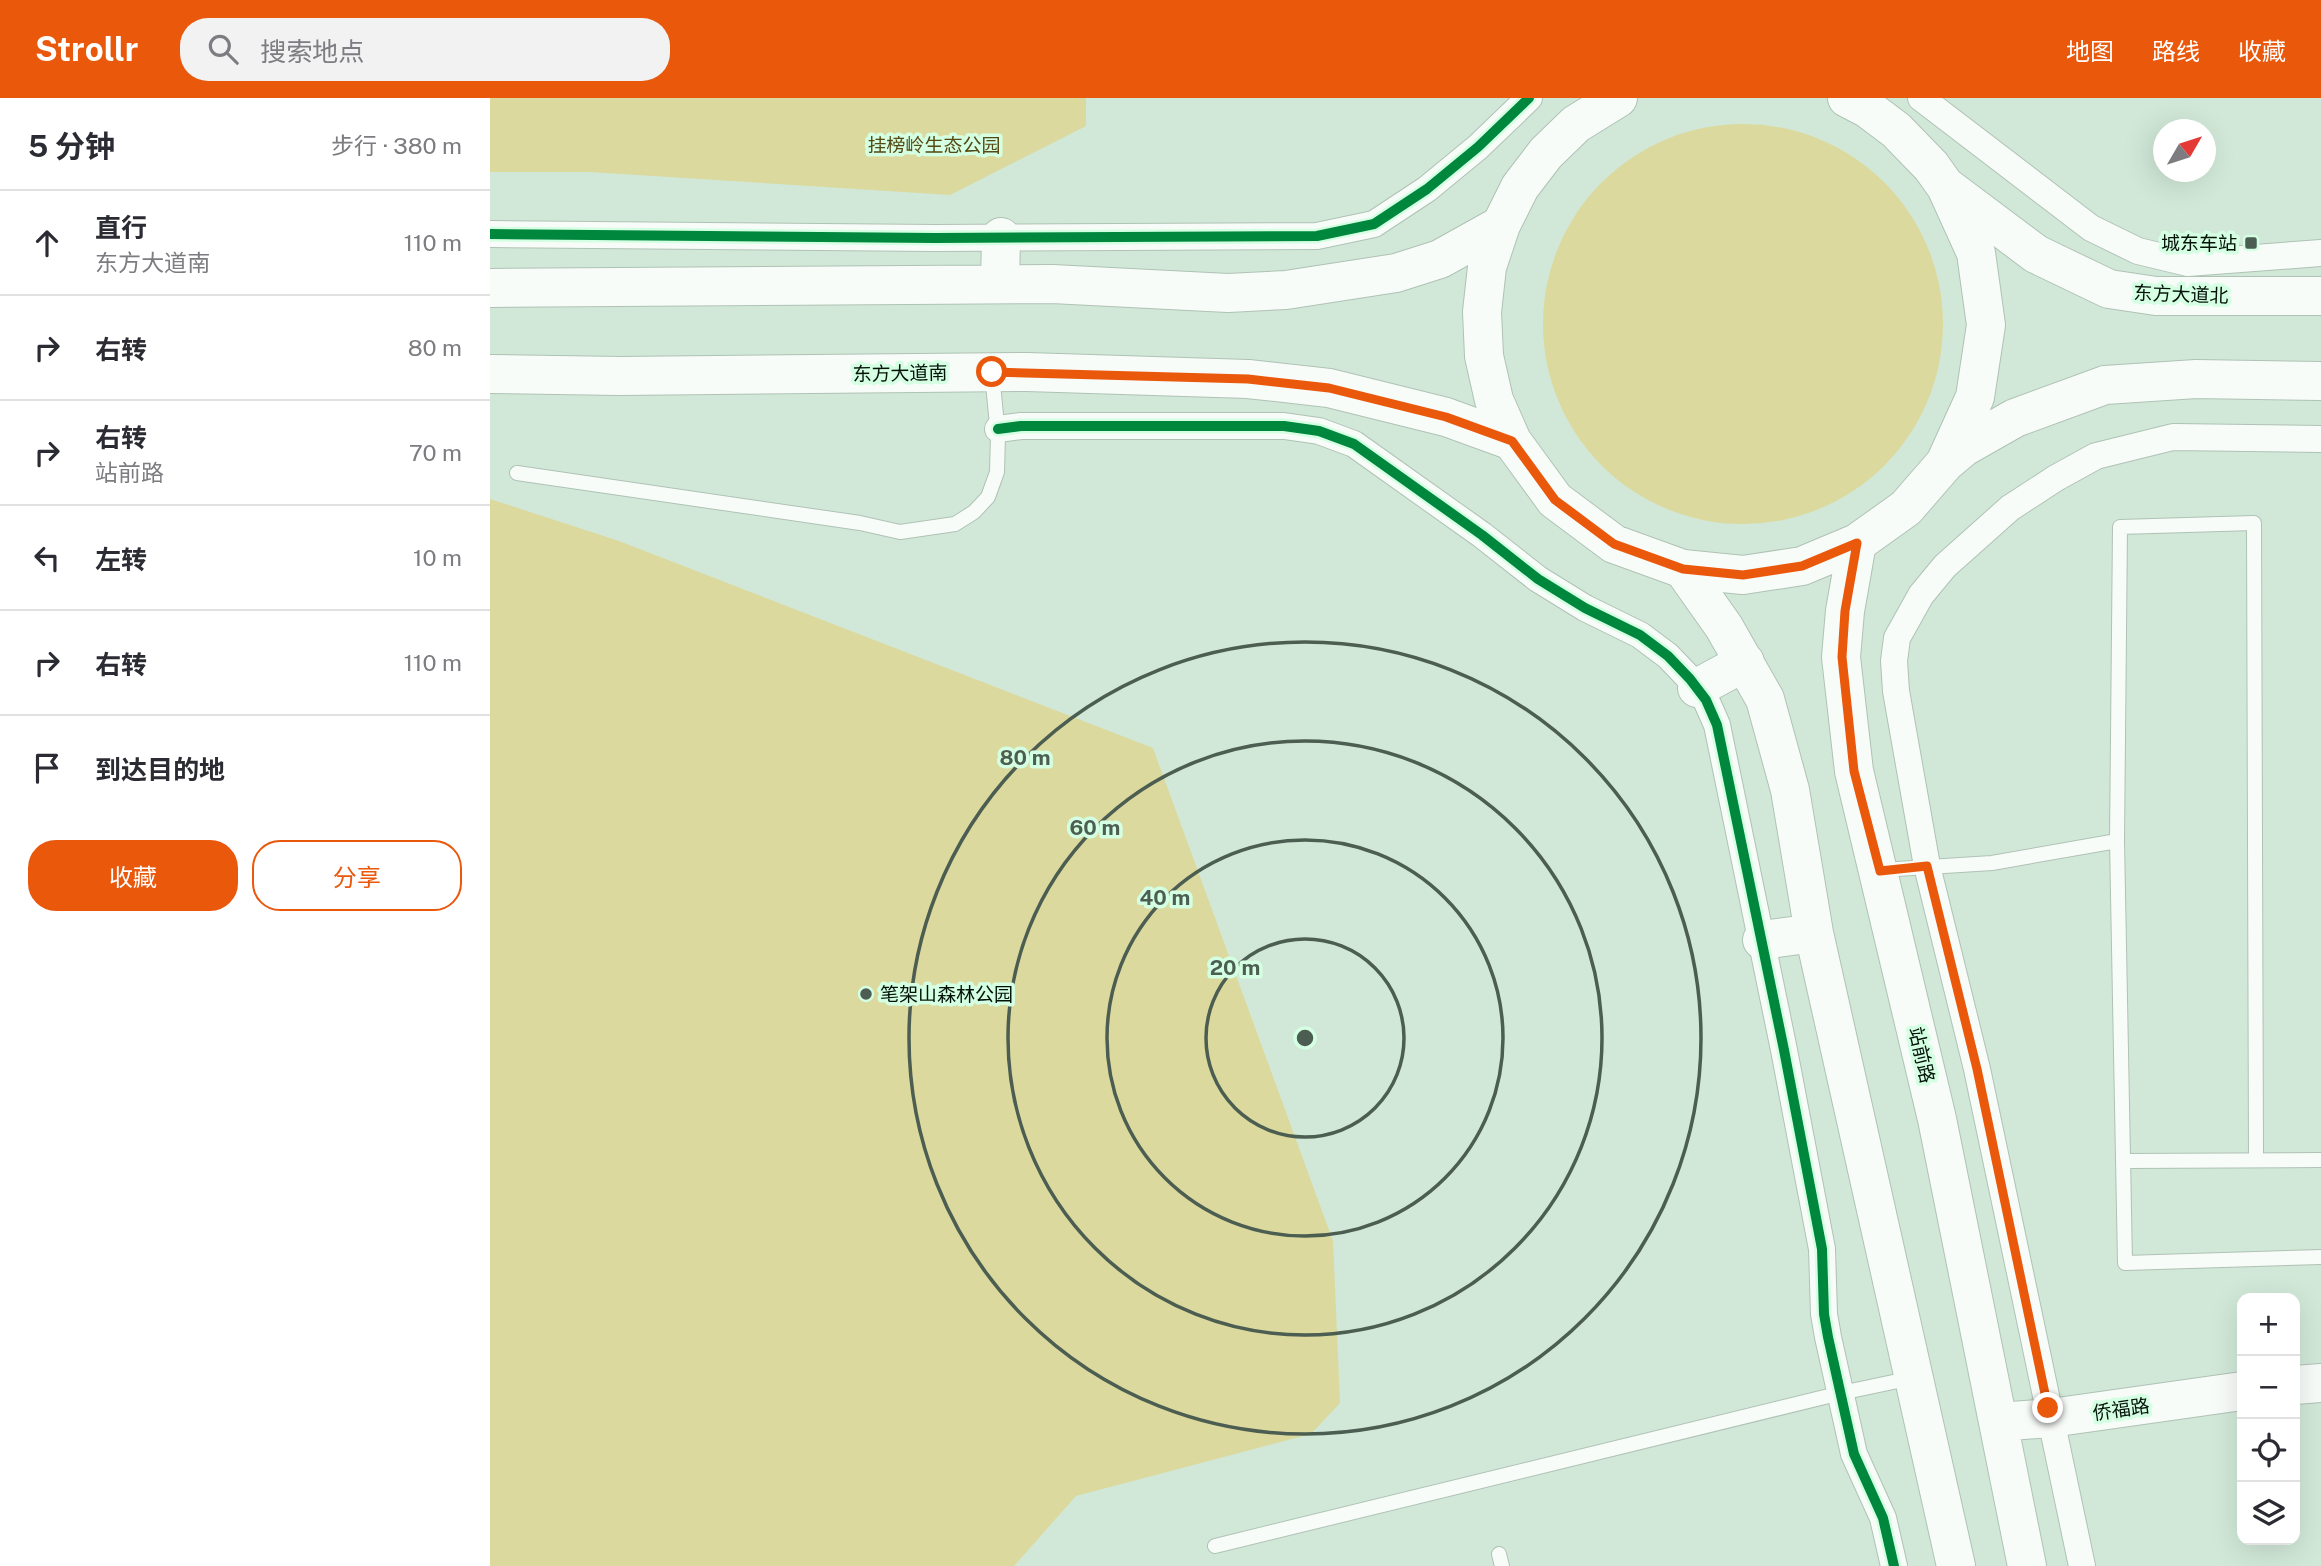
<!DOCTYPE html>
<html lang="zh">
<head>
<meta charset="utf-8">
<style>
  :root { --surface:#fff; --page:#f2f2f3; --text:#2b2b33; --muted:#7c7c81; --line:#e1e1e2; --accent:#ea580c }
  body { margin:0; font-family:"Public Sans","Noto Sans SC",sans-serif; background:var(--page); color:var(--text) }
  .controls { position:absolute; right:21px; bottom:21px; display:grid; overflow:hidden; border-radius:14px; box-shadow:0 7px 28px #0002 }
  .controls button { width:63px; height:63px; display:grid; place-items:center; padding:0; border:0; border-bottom:2px solid var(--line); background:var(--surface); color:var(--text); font:35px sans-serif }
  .compass { position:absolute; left:1663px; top:21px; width:63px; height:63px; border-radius:50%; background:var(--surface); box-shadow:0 7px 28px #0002; rotate:51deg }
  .stop { position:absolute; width:21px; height:21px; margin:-16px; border:5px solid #ea580c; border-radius:50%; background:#fff }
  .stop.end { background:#ea580c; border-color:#fff; box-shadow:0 2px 7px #0008 }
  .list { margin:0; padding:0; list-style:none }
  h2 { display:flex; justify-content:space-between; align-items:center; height:91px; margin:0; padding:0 28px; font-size:30px }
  h2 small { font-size:23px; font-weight:400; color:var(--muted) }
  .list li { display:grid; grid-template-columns:46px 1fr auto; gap:21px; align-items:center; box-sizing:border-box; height:105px; padding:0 28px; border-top:2px solid var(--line) }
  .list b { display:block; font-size:26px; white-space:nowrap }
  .list p { margin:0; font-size:23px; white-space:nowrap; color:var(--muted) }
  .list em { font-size:23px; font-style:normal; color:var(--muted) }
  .actions { display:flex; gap:14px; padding:21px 28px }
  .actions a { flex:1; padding:16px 0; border:2px solid var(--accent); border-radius:28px; text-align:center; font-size:24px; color:var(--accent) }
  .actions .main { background:var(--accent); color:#fff }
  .icon { flex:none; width:38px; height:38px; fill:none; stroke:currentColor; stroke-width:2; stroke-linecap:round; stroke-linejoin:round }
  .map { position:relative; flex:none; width:1831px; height:1468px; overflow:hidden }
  header { display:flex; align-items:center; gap:42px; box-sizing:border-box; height:98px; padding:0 35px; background:var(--accent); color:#fff }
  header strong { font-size:33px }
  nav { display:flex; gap:38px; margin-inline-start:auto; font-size:24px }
  .search { width:490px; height:63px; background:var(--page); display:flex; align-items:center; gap:18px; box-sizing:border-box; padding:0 24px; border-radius:28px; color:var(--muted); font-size:26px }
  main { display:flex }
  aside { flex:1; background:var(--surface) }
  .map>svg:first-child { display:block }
  .green { fill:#dbd99d }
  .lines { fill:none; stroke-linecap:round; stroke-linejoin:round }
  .lane-casing { stroke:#afc2b5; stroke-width:16 }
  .street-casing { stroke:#afc2b5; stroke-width:28 }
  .secondary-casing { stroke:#afc2b5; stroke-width:40 }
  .primary-casing { stroke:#afc2b5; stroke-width:40 }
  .lane { stroke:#f8fcf9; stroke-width:14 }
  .street { stroke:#f8fcf9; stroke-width:26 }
  .secondary { stroke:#f8fcf9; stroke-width:38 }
  .primary { stroke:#f8fcf9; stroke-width:38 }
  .cycleway-casing { stroke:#d4ffe2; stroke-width:15 }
  .cycleway { stroke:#00873e; stroke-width:10 }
  .route { stroke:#ea580c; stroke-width:9 }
  .ring { fill:none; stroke:#4c5d51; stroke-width:3.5 }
  .poi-dot { fill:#4c5d51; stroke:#d4ffe2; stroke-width:2.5 }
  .labels { text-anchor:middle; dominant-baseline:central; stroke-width:7; stroke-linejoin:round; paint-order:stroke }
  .park-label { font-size:19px; fill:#554913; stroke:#d4ffe2 }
  .poi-label { font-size:19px; fill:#041209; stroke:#d4ffe2; text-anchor:end }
  .street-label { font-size:19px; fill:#041209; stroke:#d4ffe2 }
  .centre { fill:#4c5d51; stroke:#d4ffe2; stroke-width:3.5 }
  .ring-label { font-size:21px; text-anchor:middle; font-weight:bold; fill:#4c5d51; stroke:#d4ffe2; stroke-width:7; stroke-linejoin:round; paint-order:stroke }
</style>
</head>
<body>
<header>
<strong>Strollr</strong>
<div class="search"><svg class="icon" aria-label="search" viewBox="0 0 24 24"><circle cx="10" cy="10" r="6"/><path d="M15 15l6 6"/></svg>搜索地点</div>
<nav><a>地图</a><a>路线</a><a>收藏</a></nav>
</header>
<main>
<aside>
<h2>5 分钟<small>步行 · 380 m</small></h2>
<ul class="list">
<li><svg class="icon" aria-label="ahead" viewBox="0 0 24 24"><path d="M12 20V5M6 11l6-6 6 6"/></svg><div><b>直行</b><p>东方大道南</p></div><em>110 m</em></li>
<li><svg class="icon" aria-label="right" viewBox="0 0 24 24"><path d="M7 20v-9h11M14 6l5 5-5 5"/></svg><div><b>右转</b></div><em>80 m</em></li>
<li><svg class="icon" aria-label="right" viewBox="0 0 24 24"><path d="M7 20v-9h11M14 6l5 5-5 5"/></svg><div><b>右转</b><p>站前路</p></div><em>70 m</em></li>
<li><svg class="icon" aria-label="left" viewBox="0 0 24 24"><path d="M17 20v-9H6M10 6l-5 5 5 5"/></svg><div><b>左转</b></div><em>10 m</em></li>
<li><svg class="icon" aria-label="right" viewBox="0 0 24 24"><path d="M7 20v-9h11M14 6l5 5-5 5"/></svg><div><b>右转</b></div><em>110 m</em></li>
<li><svg class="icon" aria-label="arrive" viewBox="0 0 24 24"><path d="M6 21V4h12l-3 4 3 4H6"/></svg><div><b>到达目的地</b></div></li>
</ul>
<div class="actions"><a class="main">收藏</a><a>分享</a></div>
</aside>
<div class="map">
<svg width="1831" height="1468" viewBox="0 0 1831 1468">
  <rect width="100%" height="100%" fill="#d1e8d8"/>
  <!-- green -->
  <path class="green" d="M0,0h596v28l-136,69 -360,-23h-100z
    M1053 226a200 200 0 1 1 400 0a200 200 0 1 1-400 0Z
    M0,401l129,42 534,207 180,493 7,162 -29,31 -235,62 -62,70h-524z"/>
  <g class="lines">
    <defs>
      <path id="lane" d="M27,375l343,50 40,9 55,-8 19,-12 14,-15 9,-25 1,-37 -6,-61
        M1627,743l3,-314 134,-4 2,637
        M1391,772l111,-7 125,-22 8,422 196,-6
        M1634,1063l197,-1
        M725,1448l626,-153 71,-15
        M1009,1456l3,12"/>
      <path id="street" d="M1431,0l170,130 47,23 50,12 133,-10
        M0,136l445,4 382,-2 57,-12 53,-35 51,-42 51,-49
        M508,331l23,-3h263l35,5 35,13 128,91 56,44 47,29 55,27 28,21 22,23 16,21 11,25 67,325 38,199 2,65 4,23 26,117 29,64 11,48
        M1592,1468l-105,-497 -50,-203 -31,-175 -2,-30 3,-23 24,-43 24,-29 65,-58 46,-30 40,-22 77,-19 148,2"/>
      <path id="secondary" d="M1367,445l-12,68 -4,46 13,114 83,348 90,447
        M1193,471l41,58 41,72 25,91 24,143 142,633
        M1207,590l48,-26
        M1272,842l52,-7
        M1805,1287l26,-2
        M1508,1324l53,-4 191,-27"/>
      <path id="primary" d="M1128,0l-42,26 -30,29 -26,34 -19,38 -14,42 -5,45 2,44 10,44 18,41 43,59 59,44 69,25 60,6 59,-9 55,-23 49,-35 39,-45 30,-66 11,-72 -10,-72 -30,-66 -15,-21 -35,-36 -28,-21 -21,-11
        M1458,90l88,66 73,35 47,7h165
        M510,186l1,-47
        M0,190l562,-4 176,9 58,-3 110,-17 44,-14 61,-34
        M0,276l130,2 407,-4 221,7 81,9 117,29 66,24
        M1455,365l19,-16 51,-29 90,-33 91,-6 125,2"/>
    </defs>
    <!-- lane casing -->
    <use href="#lane" class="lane-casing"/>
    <!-- street casing -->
    <use href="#street" class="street-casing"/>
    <!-- secondary casing -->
    <use href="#secondary" class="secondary-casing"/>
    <!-- primary casing -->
    <use href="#primary" class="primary-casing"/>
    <!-- lane -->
    <use href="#lane" class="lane"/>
    <!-- street -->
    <use href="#street" class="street"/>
    <!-- secondary -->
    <use href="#secondary" class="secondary"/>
    <!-- primary -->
    <use href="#primary" class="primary"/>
    <defs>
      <path id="cycleway" d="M0,136l445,4 382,-2 57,-12 53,-35 51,-42 51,-49
        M508,331l23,-3h263l35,5 35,13 128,91 56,44 47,29 55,27 28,21 22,23 16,21 11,25 67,325 38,199 2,65 4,23 26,117 29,64 11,48"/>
    </defs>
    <!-- cycleway casing -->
    <use href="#cycleway" class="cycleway-casing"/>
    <!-- cycleway -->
    <use href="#cycleway" class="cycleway"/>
  </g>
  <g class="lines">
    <!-- route -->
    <path class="route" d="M502,274l256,7 81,9 117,29 66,24 43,59 59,44 69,25 60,6 59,-9 55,-23 -12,68 -3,46 12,114 26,100 47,-5 50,203 71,339"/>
  </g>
  <!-- distance rings -->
  <g class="ring">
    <circle cx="815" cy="940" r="99"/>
    <circle cx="815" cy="940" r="198"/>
    <circle cx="815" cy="940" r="297"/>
    <circle cx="815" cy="940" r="396"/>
  </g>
  <!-- markers -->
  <g class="poi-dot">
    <rect x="1754" y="138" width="14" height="14" rx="3.5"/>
    <circle cx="376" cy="896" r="7"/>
  </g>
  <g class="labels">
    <!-- park labels -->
    <g class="park-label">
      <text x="444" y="47">挂榜岭生态公园</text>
    </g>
    <!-- poi labels -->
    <g class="poi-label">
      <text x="1747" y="145">城东车站</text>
      <text x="390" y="896" text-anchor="start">笔架山森林公园</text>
    </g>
    <!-- street labels -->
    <g class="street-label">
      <text transform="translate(1691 196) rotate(2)">东方大道北</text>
      <text transform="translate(410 275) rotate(-1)">东方大道南</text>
      <text transform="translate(1432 957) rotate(77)">站前路</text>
      <text transform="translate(1631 1311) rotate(-8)">侨福路</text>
    </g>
  </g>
  <circle cx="815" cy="940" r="10" class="centre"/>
  <g class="ring-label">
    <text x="535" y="667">80 m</text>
    <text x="605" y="737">60 m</text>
    <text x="675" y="807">40 m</text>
    <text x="745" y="877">20 m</text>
  </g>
</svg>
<div class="controls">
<button>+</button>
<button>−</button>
<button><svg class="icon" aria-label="locate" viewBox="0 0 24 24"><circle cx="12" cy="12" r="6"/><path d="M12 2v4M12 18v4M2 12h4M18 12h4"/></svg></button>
<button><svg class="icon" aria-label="layers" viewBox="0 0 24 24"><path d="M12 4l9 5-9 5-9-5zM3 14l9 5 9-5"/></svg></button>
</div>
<svg class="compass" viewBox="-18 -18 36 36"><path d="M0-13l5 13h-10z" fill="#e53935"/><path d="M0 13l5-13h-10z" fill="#7c7c81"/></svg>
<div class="stop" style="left:502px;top:274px"></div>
<div class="stop end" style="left:1558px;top:1310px"></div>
</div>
</main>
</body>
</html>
